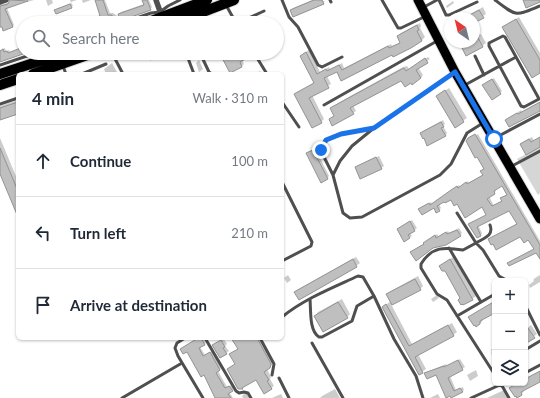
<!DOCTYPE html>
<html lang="en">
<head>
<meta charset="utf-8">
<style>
  :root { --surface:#fff; --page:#f6f6f7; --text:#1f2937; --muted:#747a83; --line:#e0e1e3 }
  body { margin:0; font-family:Lato,sans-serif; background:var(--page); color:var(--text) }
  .controls { position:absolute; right:12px; bottom:12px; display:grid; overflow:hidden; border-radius:6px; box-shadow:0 1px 3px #0004 }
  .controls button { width:36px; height:36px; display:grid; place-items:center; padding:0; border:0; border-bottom:1px solid var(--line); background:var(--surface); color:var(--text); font:20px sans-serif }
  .compass { position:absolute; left:444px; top:12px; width:36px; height:36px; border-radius:50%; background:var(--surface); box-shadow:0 1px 3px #0004; rotate:325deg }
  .stop { position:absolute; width:12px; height:12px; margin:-9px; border:3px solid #1a73e8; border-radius:50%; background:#fff }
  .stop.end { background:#1a73e8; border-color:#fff; box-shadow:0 1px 4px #0008 }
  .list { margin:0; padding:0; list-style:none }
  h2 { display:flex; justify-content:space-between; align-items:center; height:52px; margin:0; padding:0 16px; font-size:17px }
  h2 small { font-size:13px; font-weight:400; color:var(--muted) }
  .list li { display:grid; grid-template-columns:26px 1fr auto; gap:12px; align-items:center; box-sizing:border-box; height:72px; padding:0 16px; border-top:1px solid var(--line) }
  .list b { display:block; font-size:15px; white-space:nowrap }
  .list em { font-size:13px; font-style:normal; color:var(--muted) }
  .icon { flex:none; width:22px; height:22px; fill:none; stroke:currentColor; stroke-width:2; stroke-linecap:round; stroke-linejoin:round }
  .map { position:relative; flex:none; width:540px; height:398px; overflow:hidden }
  .search { position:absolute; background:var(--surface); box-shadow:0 1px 3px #0004; left:16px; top:16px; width:268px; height:44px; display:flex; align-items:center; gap:10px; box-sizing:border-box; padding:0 14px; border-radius:22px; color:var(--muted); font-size:15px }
  .panel { position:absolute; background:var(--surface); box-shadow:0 1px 3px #0004; left:16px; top:72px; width:268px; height:268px; border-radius:6px }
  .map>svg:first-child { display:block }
  .green { fill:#d6d6d6 }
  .shadow { fill:#0003; fill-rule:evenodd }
  .building { fill:#bfbfbf; stroke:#939393; fill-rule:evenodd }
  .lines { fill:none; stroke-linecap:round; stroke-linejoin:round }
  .primary-casing { stroke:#dbdbdb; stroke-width:11 }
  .highway-casing { stroke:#dbdbdb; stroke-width:12 }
  .lane { stroke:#4f4f4f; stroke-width:3 }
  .street { stroke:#4f4f4f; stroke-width:5.5 }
  .primary { stroke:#000; stroke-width:9 }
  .highway { stroke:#000; stroke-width:10 }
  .route { stroke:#1a73e8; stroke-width:5 }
</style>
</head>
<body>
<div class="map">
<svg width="540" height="398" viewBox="0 0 540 398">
  <rect width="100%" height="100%" fill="#fff"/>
  <!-- green -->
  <path class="green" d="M540,146v47l-2,2 -21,-36z"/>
  <!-- shadow -->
  <path class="shadow" d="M12,0h22l-7,2 -1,-2 -19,8 7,17 -2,2 -12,-1v-23l4,1 6,-2z
    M46,0h6l1,3 -5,3z
    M70,0h7l-6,2 2,4 -2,1 -16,3 16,-7z
    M82,0h9l-8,3z
    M96,0h9l5,13h3l7,5 -1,-4 2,-2 23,-8 -1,-4h6l3,7 -2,2 -37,14h-24l-1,-3 2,-2 11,-3z
    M312,0l13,1 -2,2 -32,8 2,-3z
    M453,1l1,2 -7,5 -1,-2z
    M483,7l3,7 -12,8v-4h-11z
    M519,17l21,36v19l-36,-45z
    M38,20l1,3h-10z
    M420,23l1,3 -1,2 5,9 -3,3 -28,15 -1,-2 -51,27 -5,-9 -10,5 4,8 -19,11 12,24 -3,3 -26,-28 20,-12 -14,-26 3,-3 5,-3 11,22 9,-5 1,2 12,-6 2,5 47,-24 1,2 9,-4 -3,-6 3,-3z
    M481,34l5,9 -4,3 -16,9 -6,-13h14v-5z
    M23,47v5l-23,9v-10l2,-2 3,-1 1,3 3,-1 1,2z
    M223,53h28v1l-9,6 2,4 -2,2 -12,6z
    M428,57l2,2 -12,8 5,8 -2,3 -9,5 -11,-4 -48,26 3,6 -3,2 -23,6 5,-3 -4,-8 14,-9 58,-32 4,-1 2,3z
    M199,60l4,9 -4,3 -3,-9z
    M112,63l6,11h-12l-2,-5z
    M260,71l2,3h-6l1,-1z
    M494,78l8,13 -2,2 -14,-10z
    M449,88l18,30 -12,8 -18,-30z
    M18,100v13l-18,6v-13z
    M540,102v8l-34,10 15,-10 1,2z
    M443,120l2,4 -2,2 4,7 -2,3 -22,-5z
    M478,134l62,107v16l-4,-6 -28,12 27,-14 -6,-10 -9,-3 -29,2 27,-15 -9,-13 -31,15 4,8 -1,2 -12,-11 18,-9 -5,-9 -25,-4 -6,-3 -12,5 2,4 -2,2 -5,-3 -15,2 12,-7 1,2 27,-19 1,2 8,-6 1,2 15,-9 -1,-5 2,-1 -16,-29zM502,185l6,9 -5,3v3l-9,6 -5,-10 7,-5 -1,-2z
    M532,137l2,4 6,-4v9l-17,-4z
    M0,138l18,43v33l-18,-43z
    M315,148l14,28 -2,2 -20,-25z
    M379,156l5,10 -3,2h-25z
    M18,157v8l-2,-6z
    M412,220l5,8 -7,5 2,3 -7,4 -7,-11z
    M459,228l3,5 -2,2 -28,12 -18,4 23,-17 2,3 9,-6 1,2z
    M356,257l4,6 -4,3 -60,26 3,-3z
    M453,257l23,39 -4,3 -10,-1 -16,-29 -6,-3z
    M288,275l3,5 -4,3 -3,-5z
    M540,275v7l-10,6 -1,-3 5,-4 -1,-1 2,-2z
    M418,276l5,10 -3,3 -29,15 21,40 40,-21 5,9 -4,3 -35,19 8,15 -7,5 -36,-67 8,-6 -3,-6 3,-4z
    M437,295l2,3 -6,4 -2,-3z
    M342,299l8,15 -3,3 -32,-1 3,-4z
    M495,301v10l-12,7v2l-3,4 -10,-7z
    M531,325l6,9 -12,9v-13z
    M198,338h5l3,5 -6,4 5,8 7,-4 9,17 -3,3 9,16 4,-2 3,4 -5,3 4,6h-16l-13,-24 -17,-24z
    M223,338l4,6 -2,2 4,5 -3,2 -12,-8z
    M232,338h28l13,24 -1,3 -5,4 4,8 -1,2 4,7 -3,2 -15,-10 -14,10h-3l-11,-19 8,-5 3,-15z
    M495,346v14l-4,-7 1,-1 -1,-2z
    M460,359l5,8 -15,9 6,14 7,-3 1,3 -13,7 -15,-23h-11l2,-2 19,-8 1,2z
    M476,370l2,6 -8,5 -3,-6z
    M540,371v11l-16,8v1l-3,4 -10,-7 6,-5h8v-4z
    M335,389l5,9h-20l2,-2z
    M504,390l4,8h-21z
    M244,394h4l3,4h-8l-1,-2z
    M281,394l2,4h-11z
    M438,394l2,4h-10z"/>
  <!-- building -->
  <path class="building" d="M10,0l18,1 -23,8 8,18 -10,4 -1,-4h-2v-21l8,-2z
    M95,0h8l5,15h3l9,6 -1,1 -38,1 19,-7z
    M142,0h5l4,10 -31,11 -2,-7 26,-9z
    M314,0h8l2,4 -31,13 -1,-2 -2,-5z
    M523,0h17v2l-14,6z
    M70,4l2,4 -16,6 -2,-4z
    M479,10l5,8 -10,5v-5h-10z
    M516,19l24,41v13l-8,5 -30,-51z
    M417,25l2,5 -2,1 5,10 -11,7 -18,9 -1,-2 -51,26 -4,-9 -13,6 5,10 -20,10 13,25 -10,5 -18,-34 20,-11 -14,-27 6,-4 11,22 9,-5 1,2 12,-6 3,5 46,-24 1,2 11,-5 -3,-7z
    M477,36l6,11 -17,9 -7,-14h15v-4z
    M23,47v7l-23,8v-11l3,-2 1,3 3,-1 1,2z
    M148,53h21l-19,7z
    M223,53h24l2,4 -9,5 2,5 -12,6 -10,-19z
    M425,58l3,5 -12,7 5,8 -9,7 -1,-2 -6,4 -4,-6 -51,27 4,6 -22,12 -3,-7 5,-3 -4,-8 70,-38 4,-2 2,3z
    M492,79l9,15 -9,6 -10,-15z
    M445,90l19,32 -9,6 -19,-32z
    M18,102v12l-18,6v-12z
    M540,102v9l-31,16 -4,-7 12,-7 1,1z
    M441,122l3,5 -3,1 5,8 -19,10 -3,-8 -1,1 -3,-6z
    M475,134l65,111v14l-4,-6 -27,13 -2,-3 27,-14 -6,-9 -4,3 -4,-6 -24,13 -3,-6 -2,1 -3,-6 29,-15 -8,-13 -32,16 4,9 -4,2 -9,-14 18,-9 -4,-8 -17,11 -8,-14 -3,2 -3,-6 -6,3 -1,-1 -7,4 3,5 -4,2 -2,-5 -12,7 -4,-6 11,-6 1,2 21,-15 6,-4 1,2 8,-6 1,2 16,-9 -3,-4 4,-2 -7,-12 -2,1 -9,-17 2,-3zM502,186l5,9 -7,3 2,3 -10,5 -5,-7 8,-5 -1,-3z
    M540,137v10l-14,8 -6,-11 9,-5 2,3z
    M0,148l18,43v26l-18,-43z
    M313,150l15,29 -7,4 -15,-30z
    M376,157l6,12 -22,10 -5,-12z
    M410,221l5,10 -7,4 2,3 -6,4 -7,-13z
    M457,230l4,6 -15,9 -13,3 -17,13 -6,-9 14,-8 -1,-1 12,-8 1,3 10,-6 1,2z
    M353,259l4,8 -58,33 -5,-8z
    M450,259l23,41 -10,5 -1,-1 -1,1 -3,-5 2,-2 -15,-27h-3l-3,-5z
    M415,279l6,11 -29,15 -6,-11z
    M495,301v12l-15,8v3l-4,3 -1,-2 -1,1 -6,-9z
    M338,302l10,16 -25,14 -9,-16z
    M386,304l23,42 39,-21 6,11 -39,21 8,16 -4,2 -37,-68z
    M525,324l10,14 -10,6z
    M198,338h3l4,7 -6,3 4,8 7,-4 10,18 -4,3 9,15 4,-2 4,5 -5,3 3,4h-16l-11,-23 -3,2 -14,-25 -4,2 -3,-5z
    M231,338h26l14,26 -1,4 -6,4 5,8 -2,1 5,8 -8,5 -8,-14 -14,8 1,1h-5l-11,-20 8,-5 -6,-10 9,-5z
    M221,340l4,7 -2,1 4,6 -7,4 -8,-13z
    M458,360l5,10 -15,8 6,13 6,-3 3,4 -12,6 -1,-2 -4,2 -10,-23 -9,4 -3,-6 20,-7v1z
    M540,371v11l-19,10 1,3 -5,3 -1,-2 -1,1 -6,-9 9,-5h7v-4z"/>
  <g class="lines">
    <defs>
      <path id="primary" d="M418,0l37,72 85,147"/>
      <path id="highway" d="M146,23l61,-23
        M174,23l60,-23
        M0,74l64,-21
        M33,74l60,-21
        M0,85l18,-6"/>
    </defs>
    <!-- primary casing -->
    <use href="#primary" class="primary-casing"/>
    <!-- highway casing -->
    <use href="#highway" class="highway-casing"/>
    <!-- lane -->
    <path class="lane" d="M282,0l7,17 9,10 20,38 4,2 20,-10
      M330,0l1,2
      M382,0l16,28h3l25,-12
      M439,0l7,15h3l28,-13
      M495,0c22,17 20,16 45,6
      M226,5l10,18
      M424,7l13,-7
      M122,23l29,-10 9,-1 8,-6 12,-6
      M238,23l26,-12
      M503,36l2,1 33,60 1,2 -15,8 -3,-1 -32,-60v-3z
      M277,37l2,-1
      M112,53l11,21
      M186,53l8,21
      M200,53l9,19 3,2
      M254,53l13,21
      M475,56l9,19
      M164,58l13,-5
      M0,65l36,-12
      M63,66l3,8
      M454,73l-80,55 -22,18 -12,15 -7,14 10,38 7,5 12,-1 78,-42 11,-11 16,-31 16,-10
      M82,74l24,-10
      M465,85l51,-28
      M282,102l17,25
      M0,104l18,-6
      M324,105l113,-64
      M495,138l45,-24
      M512,166l28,-15
      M333,175l-12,-24 5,-11 15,-6 31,-5
      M282,182l30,60 -1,4 -29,15
      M457,213l19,30c8,-5 18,-7 14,-18
      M449,248l32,54
      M310,299c1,11 -1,32 9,38h3l30,-16 5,-15 17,-10
      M525,305l15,30
      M457,316l38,-22
      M282,317c22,-18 50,-29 76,-41l5,1 11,19 20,43 22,37 7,22
      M185,338l-8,5 -2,5 3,8 25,42
      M205,338l31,53 3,2 5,-1 4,1 3,5
      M260,338l14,26 -2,11
      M312,343l31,55
      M525,350l15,-9
      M525,373l15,-8
      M495,375l-48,-75 -10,-6 -16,-26v-4c11,-18 24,-17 42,-14l13,-7 7,7 16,26 9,5
      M279,378l10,20
      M501,384l8,14
      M122,398l60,-35
      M471,398l33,-15"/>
    <!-- street -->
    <path class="street" d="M156,0l6,17
      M0,2l6,-2"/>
    <!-- primary -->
    <use href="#primary" class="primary"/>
    <!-- highway -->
    <use href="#highway" class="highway"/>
  </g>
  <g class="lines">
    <!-- route -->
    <path class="route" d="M321,150l5,-10 15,-6 33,-6 81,-56 39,67"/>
  </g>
</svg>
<div class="controls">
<button>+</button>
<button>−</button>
<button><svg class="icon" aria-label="layers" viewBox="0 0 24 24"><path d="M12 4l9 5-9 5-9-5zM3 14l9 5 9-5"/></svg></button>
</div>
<svg class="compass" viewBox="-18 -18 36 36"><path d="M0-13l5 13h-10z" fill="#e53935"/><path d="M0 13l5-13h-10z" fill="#747a83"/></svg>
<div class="stop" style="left:494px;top:139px"></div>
<div class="stop end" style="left:321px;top:150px"></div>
<div class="search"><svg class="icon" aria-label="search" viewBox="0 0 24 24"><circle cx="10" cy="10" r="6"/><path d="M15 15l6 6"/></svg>Search here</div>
<section class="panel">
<h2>4 min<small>Walk · 310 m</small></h2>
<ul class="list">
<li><svg class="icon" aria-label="ahead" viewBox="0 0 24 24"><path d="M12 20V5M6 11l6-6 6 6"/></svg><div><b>Continue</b></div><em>100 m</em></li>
<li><svg class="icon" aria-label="left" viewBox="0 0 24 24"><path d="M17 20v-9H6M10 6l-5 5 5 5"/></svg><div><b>Turn left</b></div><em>210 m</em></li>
<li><svg class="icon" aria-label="arrive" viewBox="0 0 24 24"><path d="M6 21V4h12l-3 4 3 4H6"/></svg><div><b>Arrive at destination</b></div></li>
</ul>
</section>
</div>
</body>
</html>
